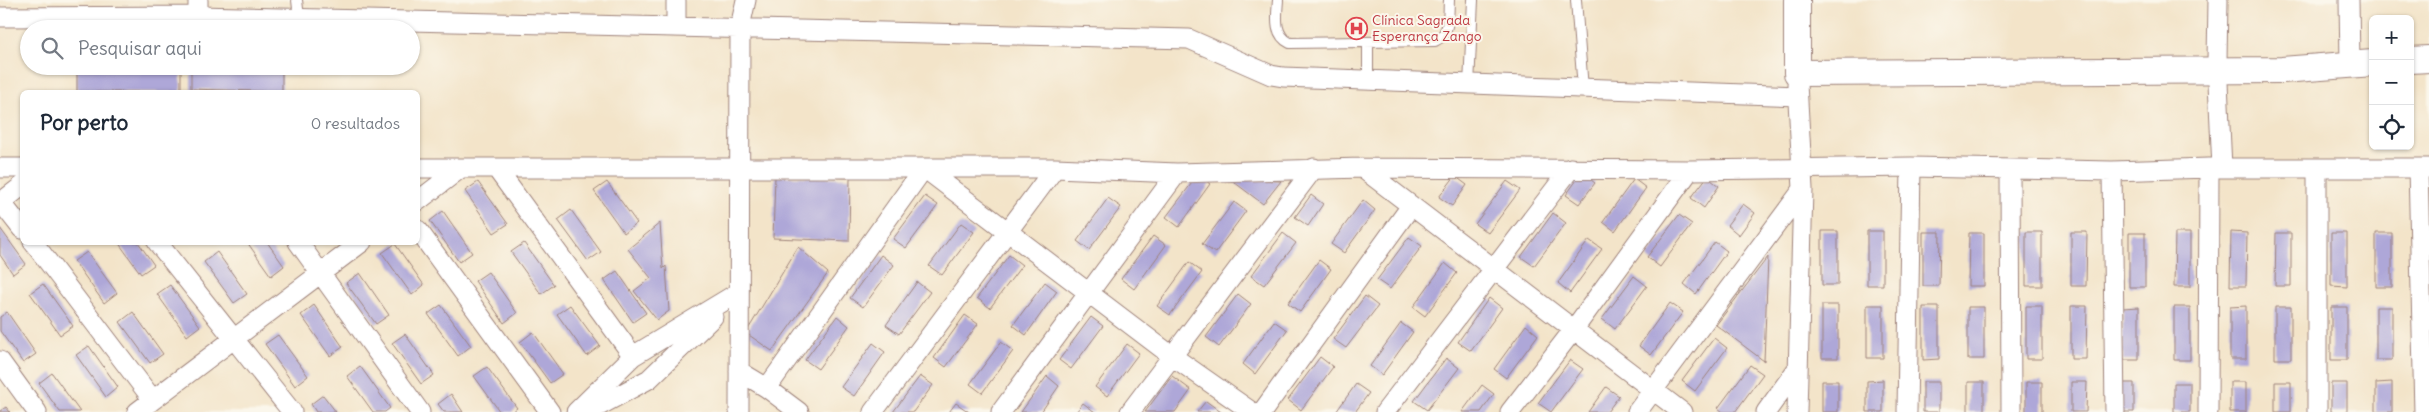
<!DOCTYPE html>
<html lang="pt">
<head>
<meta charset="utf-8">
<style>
  :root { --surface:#fff; --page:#f6f6f7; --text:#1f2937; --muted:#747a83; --line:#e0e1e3 }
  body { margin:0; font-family:Delius,sans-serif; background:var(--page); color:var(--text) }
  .controls { position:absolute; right:15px; top:15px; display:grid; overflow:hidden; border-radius:8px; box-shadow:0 1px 4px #0004 }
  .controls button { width:45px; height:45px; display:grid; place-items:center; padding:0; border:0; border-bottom:1px solid var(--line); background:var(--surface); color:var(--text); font:25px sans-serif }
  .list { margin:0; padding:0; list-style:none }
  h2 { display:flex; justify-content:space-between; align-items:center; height:65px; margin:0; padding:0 20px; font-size:21px }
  h2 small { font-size:16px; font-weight:400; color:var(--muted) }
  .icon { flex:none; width:28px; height:28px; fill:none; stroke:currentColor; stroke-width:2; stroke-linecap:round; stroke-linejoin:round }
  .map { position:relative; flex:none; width:2429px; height:412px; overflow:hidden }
  .search { position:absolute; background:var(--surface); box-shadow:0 1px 4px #0004; left:20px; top:20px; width:400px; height:55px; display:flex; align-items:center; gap:12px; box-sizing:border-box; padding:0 18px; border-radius:28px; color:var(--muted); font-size:19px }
  .panel { position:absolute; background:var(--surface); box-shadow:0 1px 4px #0004; left:20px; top:90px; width:400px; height:155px; border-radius:8px }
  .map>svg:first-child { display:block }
  .building { fill:#aea7d8 }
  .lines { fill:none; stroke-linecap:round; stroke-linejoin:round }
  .lane-casing { stroke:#9e827a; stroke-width:12 }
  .street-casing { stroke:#9e827a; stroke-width:21 }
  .secondary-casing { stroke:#9e827a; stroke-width:28 }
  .lane { stroke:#fff; stroke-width:10 }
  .street { stroke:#fff; stroke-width:19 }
  .secondary { stroke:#fff; stroke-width:26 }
  .labels { text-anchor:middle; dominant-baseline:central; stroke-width:4; stroke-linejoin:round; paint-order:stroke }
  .health-label { font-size:14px; fill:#be3a42; stroke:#fbf7ec; text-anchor:start }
</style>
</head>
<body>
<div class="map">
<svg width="2429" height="412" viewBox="0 0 2429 412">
  <rect width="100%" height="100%" fill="#fbf7ec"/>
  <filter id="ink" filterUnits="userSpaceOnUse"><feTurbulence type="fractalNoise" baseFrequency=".02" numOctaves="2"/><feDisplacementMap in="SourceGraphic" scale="10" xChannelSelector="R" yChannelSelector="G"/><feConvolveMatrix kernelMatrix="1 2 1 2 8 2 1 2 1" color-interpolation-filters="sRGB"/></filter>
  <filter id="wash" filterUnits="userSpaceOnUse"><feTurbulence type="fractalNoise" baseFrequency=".0096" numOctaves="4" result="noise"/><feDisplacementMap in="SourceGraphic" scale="20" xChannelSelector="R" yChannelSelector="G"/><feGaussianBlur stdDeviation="1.12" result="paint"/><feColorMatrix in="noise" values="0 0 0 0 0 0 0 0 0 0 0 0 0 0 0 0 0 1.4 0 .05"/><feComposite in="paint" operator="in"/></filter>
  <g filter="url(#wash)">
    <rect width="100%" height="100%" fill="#f3e4c9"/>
    <g id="blocks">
      <!-- building -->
      <path class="building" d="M77,66h104v26h-104z
        M191,66h91v26l-91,-3z
        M1582,173l13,10 -16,21 -13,-9z
        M1198,175l12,9 -31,43 -13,-10z
        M775,176l75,2 -1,63 -76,-3z
        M1455,176l12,9 -15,21 -13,-9z
        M1707,177l12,9 -15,22 -13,-10z
        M1230,179l51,2 -18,23z
        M1634,179l12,9 -31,43 -12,-9z
        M1507,181l13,9 -32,43 -13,-9z
        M478,182l30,42 -14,9 -29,-42z
        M607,182l30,41 -13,10 -30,-42z
        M1311,195l12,9 -15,22 -13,-9z
        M925,196l13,9 -32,43 -13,-9z
        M1108,198l13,9 -32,43 -12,-9z
        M1363,200l12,10 -31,43 -13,-9z
        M1234,202l12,9 -31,42 -13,-9z
        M1743,204l12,9 -16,22 -12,-10z
        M571,210l30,42 -13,9 -30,-41z
        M443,211l29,42 -13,9 -29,-41z
        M1553,213l13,10 -32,43 -13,-9z
        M1679,215l13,9 -32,43 -13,-10z
        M660,223l3,46 3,-3 3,45 -12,9 -23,-29 17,-13 -23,-29z
        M961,223l13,9 -32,43 -13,-9z
        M0,228l26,36 -13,10 -13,-19z
        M1822,231h16v54h-16z
        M1867,231h16v54h-16z
        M1923,232h17l-1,54h-16z
        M2026,232h16v54h-16z
        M2071,232h16l-1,54h-15z
        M2231,232l16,1 -1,53h-16z
        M1283,233l13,10 -32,42 -13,-9z
        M1969,233h15v53h-16z
        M2129,233h16v54h-16z
        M2175,233h15v54h-16z
        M2276,233h15v53h-16z
        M2331,233h16v54l-16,-1z
        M2376,233h16v54h-16z
        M1153,236l13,9 -32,44 -13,-10z
        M1409,237l13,9 -32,43 -13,-9z
        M1589,240l13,9 -32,44 -12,-10z
        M118,242h20l16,23 -13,9z
        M247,242h20l17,24 -13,10z
        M1715,242l12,9 -31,43 -12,-10z
        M524,243l30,42 -13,9 -30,-42z
        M395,244l29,41 -12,10 -30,-42z
        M798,247l30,26 -56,78 -26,-18z
        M87,252l30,41 -13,10 -30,-42z
        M217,252l30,42 -13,9 -30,-41z
        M881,255l13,10 -31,42 -13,-9z
        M1009,255l13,10 -32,43 -13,-10z
        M1768,257l-4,104 -48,-36z
        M1319,260l12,9 -31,43 -12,-9z
        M1189,262l13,10 -32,43 -13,-9z
        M1445,263l12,10 -32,43 -12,-9z
        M617,271l29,42 -13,9 -29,-42z
        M488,272l29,41 -13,10 -29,-42z
        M360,273l29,42 -13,9 -30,-41z
        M1634,276l13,10 -32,43 -13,-10z
        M917,282l13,10 -31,42 -13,-9z
        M1045,282l12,9 -31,44 -13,-10z
        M43,284l30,42 -13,9 -30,-42z
        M170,285l30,41 -13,10 -30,-42z
        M1238,294l13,10 -32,43 -13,-10z
        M1365,296l13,10 -32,42 -13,-9z
        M1489,298l13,10 -31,43 -13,-9z
        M1670,303l13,9 -32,43 -12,-9z
        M314,305l29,42 -13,9 -29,-41z
        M441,305l30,41 -13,10 -30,-42z
        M570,305l30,41 -13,10 -30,-42z
        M1822,305h16v53h-16z
        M1867,305h16v53h-16z
        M2026,306h16v53h-16z
        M2071,306h16l-1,53h-15z
        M2246,306v53h-16v-52z
        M1923,307h16v52l-16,1z
        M1968,307h16v52h-16z
        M2139,307v53h-16v-52z
        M2174,307h16v53h-16z
        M2275,307h16v52h-16z
        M2331,307h16v53h-16z
        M2376,307h16v53h-16z
        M7,312l29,42 -13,9 -23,-32v-14z
        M133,312l30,42 -13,9 -30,-41z
        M965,315l13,9 -32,43 -12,-9z
        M837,316l12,10 -31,43 -13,-9z
        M1091,317l12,9 -32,43 -12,-9z
        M1274,321l13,9 -32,44 -12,-10z
        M1401,323l12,9 -31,43 -12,-9z
        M1526,325l12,10 -32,43 -12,-9z
        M533,332l30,42 -13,9 -30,-41z
        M405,334l29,41 -13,9 -29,-41z
        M278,335l30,41 -13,10 -30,-42z
        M1714,338l13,10 -32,43 -13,-10z
        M1001,342l12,9 -31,42 -12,-9z
        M873,343l12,9 -31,44 -13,-9z
        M1127,344l12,9 -32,43 -12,-9z
        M89,346l29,41 -12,10 -30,-42z
        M1320,357l13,10 -32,43 -13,-10z
        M1446,358l13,10 -32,42 -13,-9z
        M1570,360l13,9 -32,43 -13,-9z
        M1750,365l13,9 -28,38h-12l-5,-4z
        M360,366l30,42 -5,4h-12l-26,-36z
        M487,367l30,41 -5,4h-12l-26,-36z
        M52,373l15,21 13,18h-20l-21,-29z
        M920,376l13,9 -20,27h-20z
        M1047,376l12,10 -18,26h-20z
        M1172,376l19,14 -16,22h-30z
        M1883,380v32h-16v-31z
        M1822,381h16v31h-16z
        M1923,382h16v30h-16z
        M1968,382h16v30h-16z
        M2026,382h16v30h-16z
        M2071,382h16l-1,30h-15z
        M2230,382h16v30h-16z
        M2275,382h16v30h-16z
        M2392,382v30h-16v-29z
        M2118,383h16v29h-16z
        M2174,383h16v29h-16z
        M2331,383h16v29h-16z
        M1356,384l13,9 -14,19h-19z
        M1482,385l12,9 -13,18h-19z
        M1606,387l13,9 -12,16h-19z
        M451,394l12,18h-19l-6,-8z
        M323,395l13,17h-20l-5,-8z
        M1206,401l15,11h-24z
        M956,403l13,9h-20z
        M1083,403l12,9h-19z
        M6,407l4,5h-10v-1z"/>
    </g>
  </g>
  <g filter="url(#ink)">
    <use href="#blocks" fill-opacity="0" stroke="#9e827a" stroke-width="1"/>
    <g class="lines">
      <defs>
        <path id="lane" d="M297,0l2,18
          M1278,0c-1,15 -5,35 12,43l145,-2c16,-7 13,-26 14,-41
          M1576,0l7,89
          M1368,42v40
          M1469,85l4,-85"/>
        <path id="street" d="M2218,0l-1,61 5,107
          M2349,0l1,64
          M198,16l991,23 82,36 12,2 514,19
          M0,17l198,-1v-16
          M676,26v-26
          M0,168h22
          M418,168h637l122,5 185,-5 328,2 221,-3 201,4 97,-3h220
          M496,168l137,188
          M1362,168l320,244
          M2317,168v244
          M2418,168l6,244
          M2010,169l1,243
          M2112,171l3,241
          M418,201l43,-33
          M1,202l21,27
          M0,203l22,-17
          M418,230l132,182
          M33,242l120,158
          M157,242l135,170
          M298,242l122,170
          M0,361l37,51
          M739,371l28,17 32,24
          M767,388l157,-220 248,188 80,56
          M137,412l225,-170
          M576,412l57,-56 106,-64
          M588,412l61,-33 64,-62
          M739,412l1,-385 6,-27
          M873,412l182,-244
          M1001,412l176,-239
          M1130,412l184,-244
          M1262,412l149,-206
          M1385,412l186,-244
          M1510,412l64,-83 116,-159
          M1637,412l166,-223
          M1766,412l31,-43
          M1797,412l6,-223 -6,-105
          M1907,412l4,-245
          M2208,412l1,-244"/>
        <path id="secondary" d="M1797,0v73l485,-3 91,-7
          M2410,60l19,-1"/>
      </defs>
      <!-- lane casing -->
      <use href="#lane" class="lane-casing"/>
      <!-- street casing -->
      <use href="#street" class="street-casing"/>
      <!-- secondary casing -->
      <use href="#secondary" class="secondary-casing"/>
      <!-- lane -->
      <use href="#lane" class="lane"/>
      <!-- street -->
      <use href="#street" class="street"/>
      <!-- secondary -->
      <use href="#secondary" class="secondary"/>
    </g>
  </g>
  <!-- icons -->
  <defs>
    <symbol id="hospital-ring" viewBox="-11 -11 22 22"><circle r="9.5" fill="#fbf7ec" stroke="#e0444e" stroke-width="1.5"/><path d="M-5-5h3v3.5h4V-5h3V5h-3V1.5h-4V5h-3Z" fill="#e0444e"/></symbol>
  </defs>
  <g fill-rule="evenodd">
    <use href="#hospital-ring" x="1344" y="16" width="25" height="25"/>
  </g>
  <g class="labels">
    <!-- health labels -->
    <g class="health-label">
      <text x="1372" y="20">Clínica Sagrada<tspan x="1372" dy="16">Esperança Zango</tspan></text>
    </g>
  </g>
</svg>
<div class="controls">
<button>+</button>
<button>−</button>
<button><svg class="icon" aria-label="locate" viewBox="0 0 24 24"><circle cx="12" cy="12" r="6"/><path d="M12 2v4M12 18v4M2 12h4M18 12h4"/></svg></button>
</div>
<div class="search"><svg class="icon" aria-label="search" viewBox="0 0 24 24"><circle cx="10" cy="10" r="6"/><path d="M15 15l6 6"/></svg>Pesquisar aqui</div>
<section class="panel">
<h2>Por perto<small>0 resultados</small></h2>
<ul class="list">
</ul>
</section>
</div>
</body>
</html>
